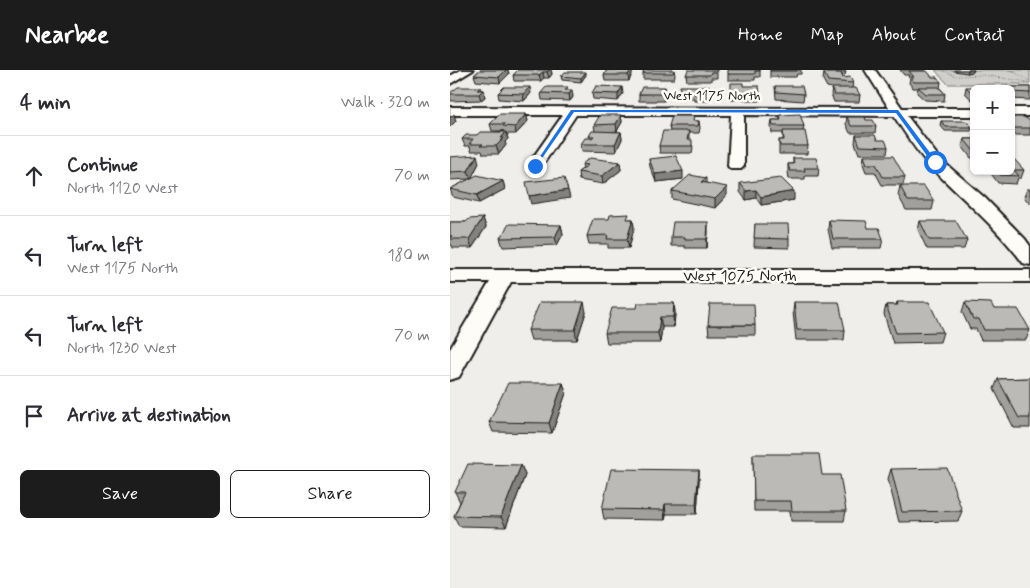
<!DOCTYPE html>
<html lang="en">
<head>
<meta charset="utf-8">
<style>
  :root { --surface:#fff; --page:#f7f7f7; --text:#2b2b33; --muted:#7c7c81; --line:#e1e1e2; --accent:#1c1c1c }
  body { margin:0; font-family:Mynerve,sans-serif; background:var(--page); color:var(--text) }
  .controls { position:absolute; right:15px; top:15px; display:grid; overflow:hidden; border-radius:8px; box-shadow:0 1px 4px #0004 }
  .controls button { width:45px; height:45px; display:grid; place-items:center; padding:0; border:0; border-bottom:1px solid var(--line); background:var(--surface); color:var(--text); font:25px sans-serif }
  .stop { position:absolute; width:15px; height:15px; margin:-11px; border:4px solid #1a73e8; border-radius:50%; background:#fff }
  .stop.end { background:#1a73e8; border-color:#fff; box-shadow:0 1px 5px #0008 }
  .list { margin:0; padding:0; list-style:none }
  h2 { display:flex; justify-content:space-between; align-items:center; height:65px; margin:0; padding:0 20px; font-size:21px }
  h2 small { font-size:16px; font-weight:400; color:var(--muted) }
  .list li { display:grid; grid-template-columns:32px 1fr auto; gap:15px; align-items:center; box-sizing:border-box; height:80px; padding:0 20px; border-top:1px solid var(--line) }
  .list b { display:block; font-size:19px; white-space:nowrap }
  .list p { margin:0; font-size:16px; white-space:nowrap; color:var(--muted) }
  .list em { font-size:16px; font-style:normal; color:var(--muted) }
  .actions { display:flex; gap:10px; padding:15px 20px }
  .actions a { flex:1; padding:11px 0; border:1px solid var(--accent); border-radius:8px; text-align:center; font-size:18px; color:var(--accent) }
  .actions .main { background:var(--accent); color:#fff }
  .icon { flex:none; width:28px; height:28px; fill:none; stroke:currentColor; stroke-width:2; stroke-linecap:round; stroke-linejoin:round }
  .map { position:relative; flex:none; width:580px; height:518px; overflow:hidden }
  header { display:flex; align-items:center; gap:30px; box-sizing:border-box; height:70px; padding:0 25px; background:var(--accent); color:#fff }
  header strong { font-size:24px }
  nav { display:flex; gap:28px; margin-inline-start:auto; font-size:18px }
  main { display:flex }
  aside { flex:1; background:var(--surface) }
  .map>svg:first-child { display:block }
  .green { fill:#d0cfcc; stroke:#767674 }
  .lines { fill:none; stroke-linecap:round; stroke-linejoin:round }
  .minor-casing { stroke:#1c1c1c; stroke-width:4 }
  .path { stroke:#1c1c1c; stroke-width:1; stroke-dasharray:0.5 2; stroke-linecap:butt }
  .minor { fill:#fdfcf7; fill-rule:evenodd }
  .wall { fill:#a1a09d; stroke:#1c1c1c }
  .shaded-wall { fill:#83827f; stroke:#1c1c1c }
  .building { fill:#bbbab6; stroke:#1c1c1c }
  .route { fill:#1a73e8 }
  .labels { text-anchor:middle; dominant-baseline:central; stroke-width:5; stroke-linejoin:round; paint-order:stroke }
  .far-street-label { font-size:14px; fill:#1c1c1c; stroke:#fdfcf7 }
  .street-label { font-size:16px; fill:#1c1c1c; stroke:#fdfcf7 }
</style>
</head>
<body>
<header>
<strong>Nearbee</strong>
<nav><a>Home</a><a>Map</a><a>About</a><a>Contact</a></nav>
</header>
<main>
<aside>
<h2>4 min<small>Walk · 320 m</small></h2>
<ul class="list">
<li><svg class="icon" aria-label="ahead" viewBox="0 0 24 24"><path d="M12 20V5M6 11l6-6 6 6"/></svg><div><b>Continue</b><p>North 1120 West</p></div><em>70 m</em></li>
<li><svg class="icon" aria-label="left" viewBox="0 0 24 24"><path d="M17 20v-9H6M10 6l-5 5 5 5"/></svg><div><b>Turn left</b><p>West 1175 North</p></div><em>180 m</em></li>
<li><svg class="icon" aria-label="left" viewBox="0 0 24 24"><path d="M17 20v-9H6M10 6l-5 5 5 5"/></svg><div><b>Turn left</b><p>North 1230 West</p></div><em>70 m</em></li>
<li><svg class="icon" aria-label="arrive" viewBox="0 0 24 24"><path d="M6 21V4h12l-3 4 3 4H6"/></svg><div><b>Arrive at destination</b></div></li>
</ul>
<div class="actions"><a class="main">Save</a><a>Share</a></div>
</aside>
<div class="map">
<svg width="580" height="518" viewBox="0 0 580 518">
  <rect width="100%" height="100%" fill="#f0eeea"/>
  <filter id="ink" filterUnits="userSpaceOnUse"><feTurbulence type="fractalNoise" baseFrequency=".02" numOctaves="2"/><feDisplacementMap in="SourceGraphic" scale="10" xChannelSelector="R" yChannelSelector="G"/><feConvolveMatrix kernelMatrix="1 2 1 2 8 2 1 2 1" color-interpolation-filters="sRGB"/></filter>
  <g filter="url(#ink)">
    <!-- green -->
    <path class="green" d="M485,0h95v14h-82z"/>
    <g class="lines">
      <defs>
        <path id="minor" d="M11,0h12l-23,14v-8z
          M415,0h10l27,38h72v8h-67l33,43 45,39 40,41 5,7v19l-7,-2c-28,-38 -61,-64 -93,-97 -14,-15 -25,-33 -36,-50l-150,-1v51l-3,3h-10l-3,-3 3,-51h-155l-36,54h-10l-3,-3 36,-51h-113v-8l439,1z
          M561,38h19v8h-19z
          M0,200h580v12h-519l-52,95 -9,3v-31l40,-67h-40z"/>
      </defs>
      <!-- minor casing -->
      <use href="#minor" class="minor-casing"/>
      <!-- path -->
      <path class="path" d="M492,0l14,6 27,-1 45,7
        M561,0l17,10 2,4
        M575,0l5,2"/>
      <!-- minor -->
      <use href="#minor" class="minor"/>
    </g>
    <!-- wall -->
    <path class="wall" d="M30,0h28l1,4 -9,9 -24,-2 -2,-6z
      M101,0l1,4 -3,4h-5l-3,3h-27l-1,-6z
      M157,0h25v4l-3,7h-24l-1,-6z
      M224,0l1,5 -1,4h-31v-6z
      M267,0v8h-6v3h-24l-1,-6z
      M310,0v7h-5v3h-27v-6z
      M320,0h31v4h-4l-1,3h-26z
      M376,0h18l2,2 -1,3h-3l1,3 10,5 -1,5 8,7 -1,7h-25l-3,-8 1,-6 -5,-1 -4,-7 1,-7h4z
      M450,0h26l-1,1 7,6 9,5 -1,6 5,6 -1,7 -19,-1 -8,-7 1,-5h-5l-4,-5 1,-4 -2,-2 1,-2h-5z
      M504,0h20l-1,2 -6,1 -13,-2z
      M136,5l-5,7 -19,-2 -1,-4z
      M260,16l-1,15h-15v-3h-14l-1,-7z
      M293,16l17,8v7h-14v-2l-15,1z
      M325,16l29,8 -1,7 -27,-2z
      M516,17l8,2v11h-2l-7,-7z
      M555,17h25v13l-19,-1v-10h-7z
      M33,20l2,7 -4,3 -30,1 -1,-4v-4z
      M118,20l5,7 -3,4 -28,-1 -1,-7z
      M48,23h33l-7,8 -25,-2z
      M142,23h31l-5,8 -25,-2z
      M216,23l-2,8h-25v-7z
      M76,44l2,7 -12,13h-9l1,5 -3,3 1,3 -7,9h-16l-1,-3h-11l-1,-5h-5l-3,-7 15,-4 27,-4h-12l-2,-7z
      M171,45l1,7 -5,9 -6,1h10l1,7 -6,13 -34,-1 -1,-7 9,-6 -1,-2 6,-5 -1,-6z
      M330,45l24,11 -1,5 5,15 -1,8h-28v-14h4v-7h-11l-1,-6 1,-7h8z
      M397,47l19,3 10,6 -1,7h-25l-4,-9z
      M561,47l19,4v14h-19z
      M244,51h5l1,7 -1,5h-10v7l4,7 -1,6h-32l-1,-7 11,-15 -1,-5z
      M491,51l31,6 -1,4h-26l-5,-6z
      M406,65l21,5 11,7 -1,7h-28l-4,-11z
      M514,69h10v18l-3,1 -9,-12z
      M414,86l41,21 -2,8h-21l-7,-13h-9l-3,-8z
      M0,87l29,6 -8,15 32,3 2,8 -26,14 -26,-6 -3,-8 20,-10 -20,1z
      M343,88l26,10 -1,8h-13v3h-16l-1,-7v-8h5z
      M561,88l13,12 -3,8h-3l-2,6 -18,-1 -9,-12h22z
      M199,89l34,20 -27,3 -6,-15z
      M170,92l1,8 -18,14 -24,-4 -1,-8 5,-3 -1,-5z
      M256,108v5l21,12 -12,13 -43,-9v-8z
      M290,113l54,17 -33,5 -5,-7 -10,2 -6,-8z
      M450,116l34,15 -2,9h-26l-8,-15z
      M577,119h3v15l-6,-7z
      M33,148l3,9 -14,21h-19l-1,-3h-2v-23h16z
      M180,149h3l1,9 -5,20h-21v-4h-19l-2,-8z
      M379,150l39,8 15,11 -2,9h-49l-4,-19z
      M470,151l47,19 -3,9h-37l-9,-19z
      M305,154l34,15v9l-35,-1z
      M111,155l2,9 -6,11 -54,2 -3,-9z
      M258,161l-1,17h-22v-2h-14v-9z
      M344,232l51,28 -1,10h-48l-3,-28z
      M447,232l46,30 -3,10 -47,1 -9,-29 2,-9h10z
      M515,232l29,7 36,21 -4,10h-45l-5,-11h-6l-8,-17z
      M224,233l1,10 -1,14h-12l-2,16h-53l-2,-10 32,-25z
      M136,242l-9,28h-46l-3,-10z
      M258,255h47v10h-46z
      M580,308v50h-16l-20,-39 4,-10z
      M113,313l3,10 -14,40 -59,-1 -4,-10z
      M303,384l69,21 24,36 -2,10h-53l-1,-10h-36z
      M71,395l4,10 -19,52 -47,-1 -5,-10 6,-14 -5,-10z
      M441,399l71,42 -4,10 -59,1 -11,-43z
      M249,400v11l-2,33h-31l-1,6 -61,-1 -2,-10z"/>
    <!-- shaded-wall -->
    <path class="shaded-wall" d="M56,0h2l1,4 -9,9 -1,-6z
      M99,0h2l1,4 -3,4 -2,-6z
      M181,0h1v4l-3,7 -1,-6z
      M518,0h6l-1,2 -6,1z
      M93,2l1,6 -3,3 -2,-6z
      M136,2v3l-5,7v-4z
      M30,17l2,4 1,-1 2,7 -4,3 -2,-6 -2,-4z
      M80,17l1,6 -7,8 -1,-7z
      M172,17l1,6 -5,8v-7z
      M215,17l1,6 -2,8 -1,-7z
      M122,20l1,7 -3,4 -1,-7z
      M296,22v7l-15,1v-6z
      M4,44l2,7 -6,6v-9z
      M76,44l2,7 -12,13 -1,-7z
      M171,45l1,7 -5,9 -1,-7z
      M56,62l2,7 -3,3 1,3 -7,9 -3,-8 5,-8z
      M171,62l1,7 -6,13 -1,-8z
      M27,85l2,8 -8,16 -3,-8z
      M170,92l1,8 -18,14 -1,-8z
      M233,101v8l-27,3 -1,-8z
      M53,111l2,8 -26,14 -2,-8z
      M277,117v8l-12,13v-9z
      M118,120l2,8 -39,6 -2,-8z
      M306,120v8l-10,2v-9z
      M344,121v9l-33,5v-8z
      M33,148l3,9 -14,21 -3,-9z
      M183,149l1,9 -5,20 -2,-9z
      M258,152v9l-1,17v-9z
      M111,155l2,9 -6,11 -2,-8z
      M134,232l2,10 -9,28 -2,-10z
      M224,233l1,10 -1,14 -1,-10z
      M210,247l2,10 -2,16 -2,-10z
      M113,313l3,10 -14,40 -3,-10z
      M71,395l4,10 -19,52 -5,-10z
      M249,400v11l-2,33 -1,-10z
      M215,434l1,10 -1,6 -1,-10z"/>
    <!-- building -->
    <path class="building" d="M30,0h26l-7,7 -25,-2z
      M68,0h31l-2,2h-4l-4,3h-26z
      M157,0h24l-3,5h-24z
      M194,0h30l-1,3h-30z
      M238,0h29v2h-6l-1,3h-24z
      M278,0h32v1h-5v3h-27z
      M320,0h27v1h-27z
      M378,0h16l2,2h-17z
      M459,1h18l5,6h5l4,5h-27l-4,-5h4z
      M115,2h21l-5,6 -20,-2z
      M374,3h17l2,5 7,-1 3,6 -25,-2z
      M281,13h12v3h16l1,8h-14v-2l-15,2z
      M146,16l26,1 -4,7 -26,-1z
      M230,16h30l-1,8h-15v-3h-15z
      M325,16h27l2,8 -28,-2z
      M8,17h22l-3,3h6l-4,4h-29v-1z
      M54,17h26l-7,7 -25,-1z
      M96,17h22l-3,3h7l-3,4 -28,-1z
      M192,17h23l-2,7h-24z
      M468,17h21l6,7h-19z
      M516,17h29l3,2h-24l-1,5z
      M555,17h25v6l-19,-1v-3h-4z
      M382,18h24l4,7h-26z
      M50,44h26l-11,13 -12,-1 2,-2h-15z
      M350,44l4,12h-31l-1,-6h9l-1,-5z
      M150,45h21l-5,9 -22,1z
      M222,46h22l-1,5h6l-1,5h-29z
      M397,47h18l1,3h7l3,6h-25z
      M561,47h13l6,4v7h-19z
      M491,51h25l6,6h-26z
      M142,61l29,1 -6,12h-34l4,-6h7l2,-2h-5z
      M213,61h26l-2,9h5v6h-33z
      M333,61h22l3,15h-28l-1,-6h5z
      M30,62h26l-5,6h3l-8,8h-16l3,-2h-14l4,-5h-11l4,-4h11z
      M406,65h19l2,5h8l3,7 -28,-1z
      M514,69h10v11h-1z
      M27,85l-9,16 -18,1v-15z
      M226,86l7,15 -28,3 -6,-15z
      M414,86h29l12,21h-22l-7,-13h-9z
      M140,88l30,4 -18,14 -24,-4 10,-7 -6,-1z
      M343,88h23l3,10h-15l1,3h-15l-2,-7h6z
      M561,88h2l11,12h-10l5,6 -19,-1 -3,-4h14z
      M27,105l26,6 -26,14 -27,-6z
      M240,105l16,3 -5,4 26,5 -12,12 -43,-8z
      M114,108l4,12 -39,6 -3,-14z
      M331,108l13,13 -33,6 -5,-7 -10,1 -6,-8z
      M450,116h24l10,15h-26z
      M179,144l-2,5h6l-6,20h-20l1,-4 -21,1 6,-17h16l1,-4z
      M33,148l-14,21h-19l2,-3h-2v-14h16l3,-3z
      M379,150l37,1 2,7h11l4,11h-50z
      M470,151h36l11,19h-38z
      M223,152h35l-1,17h-22v-2h-14z
      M59,154l52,1 -6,12 -55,1z
      M305,154h33l1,15 -35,-1z
      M90,232h44l-9,28h-47z
      M344,232h45l6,28h-48z
      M447,232h32l14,30 -47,1 -10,-28h12z
      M515,232l26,1 3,6h24l12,21h-46l-5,-11h-6z
      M188,233h36l-1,14h-13l-2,16h-53l7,-25h25z
      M260,234h44l1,21h-47z
      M580,308v40h-11l-21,-39z
      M58,313h55l-14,40 -60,-1z
      M303,384h66l3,21h18l6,36h-54l-1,-10h-37z
      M18,394l53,1 -20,52 -47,-1 11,-24h-10z
      M497,398l15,43 -60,1 -11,-43z
      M161,399l88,1 -3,34h-31l-1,6 -62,-1z"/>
  </g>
  <!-- route -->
  <path class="route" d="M121,40h327l39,52 -4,2 -37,-51 -322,-1 -38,55h-3z"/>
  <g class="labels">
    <!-- far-street labels -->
    <g class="far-street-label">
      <text x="262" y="26">West 1175 North</text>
    </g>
    <!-- street labels -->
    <g class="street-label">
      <text x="290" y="206">West 1075 North</text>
    </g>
  </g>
</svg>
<div class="controls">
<button>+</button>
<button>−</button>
</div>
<div class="stop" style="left:485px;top:92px"></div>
<div class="stop end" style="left:85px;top:96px"></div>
</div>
</main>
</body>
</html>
